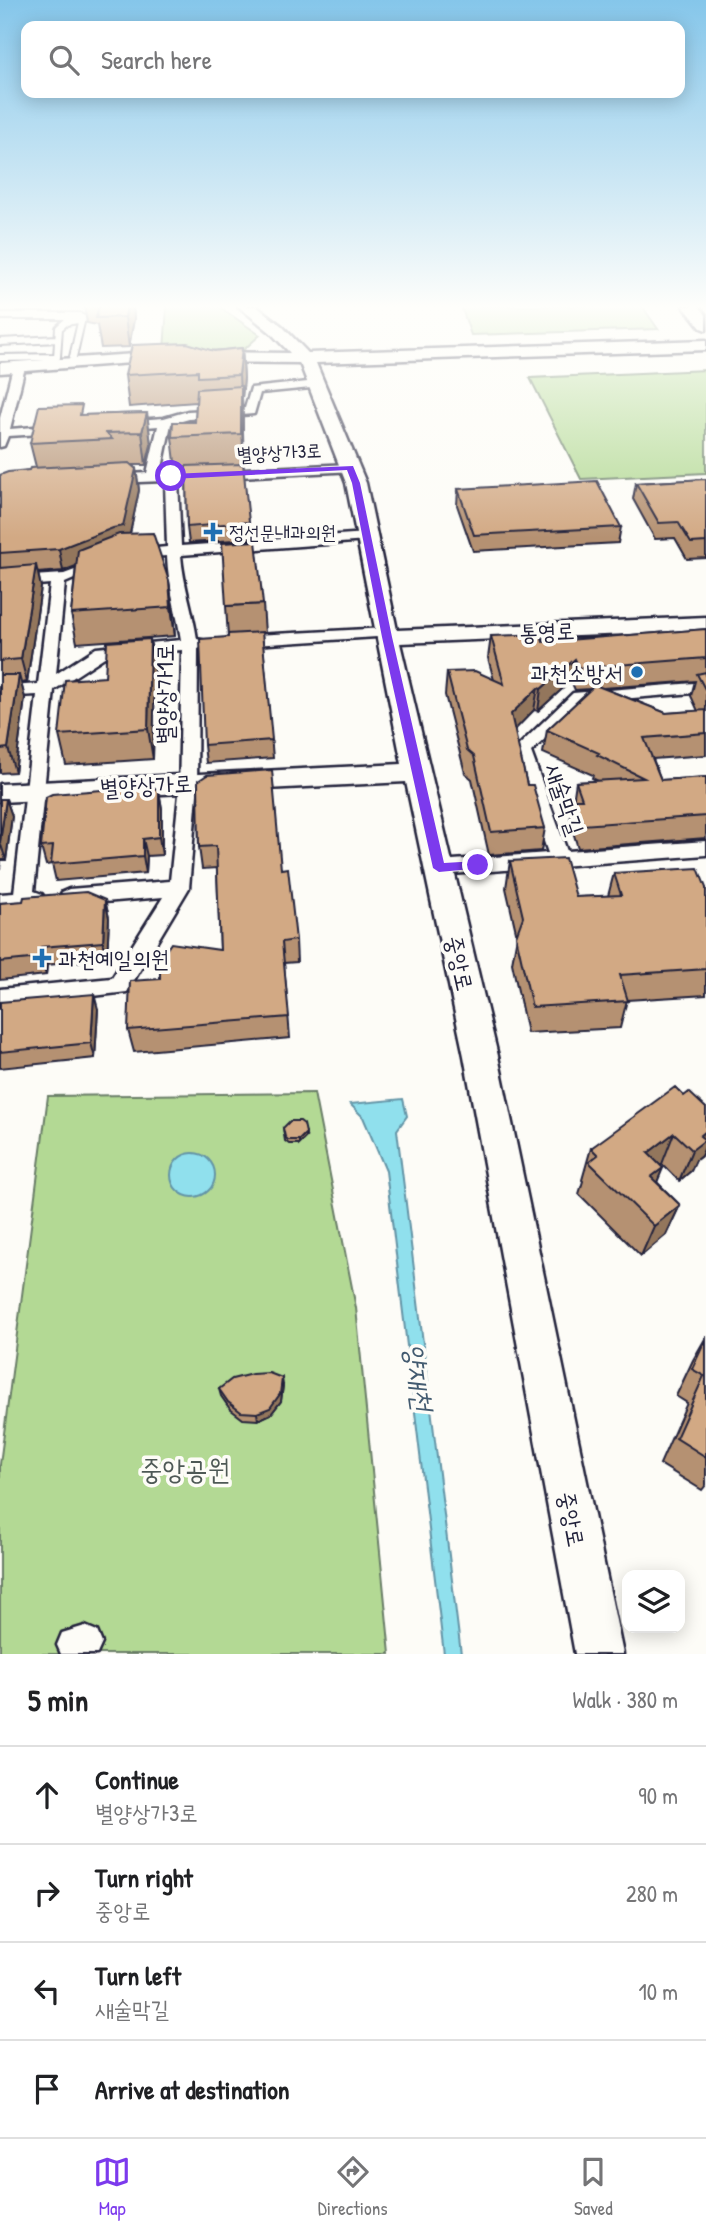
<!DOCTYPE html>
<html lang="en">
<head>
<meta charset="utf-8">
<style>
  :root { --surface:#fff; --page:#f6f6f6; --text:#202124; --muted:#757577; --line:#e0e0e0; --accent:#7c3aed }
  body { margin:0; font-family:"Patrick Hand","Poor Story",sans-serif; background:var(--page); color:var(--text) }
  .controls { position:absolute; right:21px; bottom:21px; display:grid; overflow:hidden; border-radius:14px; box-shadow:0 4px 18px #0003 }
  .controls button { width:63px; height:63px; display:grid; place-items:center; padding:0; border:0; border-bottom:2px solid var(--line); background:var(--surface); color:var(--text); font:35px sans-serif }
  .stop { position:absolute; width:21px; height:21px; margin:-16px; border:5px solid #7c3aed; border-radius:50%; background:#fff }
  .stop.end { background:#7c3aed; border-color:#fff; box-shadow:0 2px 7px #0008 }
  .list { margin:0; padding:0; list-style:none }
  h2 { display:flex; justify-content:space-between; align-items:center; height:91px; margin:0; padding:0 28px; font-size:30px }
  h2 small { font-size:23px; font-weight:400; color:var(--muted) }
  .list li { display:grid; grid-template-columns:46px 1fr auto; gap:21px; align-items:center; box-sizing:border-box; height:98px; padding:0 28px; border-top:2px solid var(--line) }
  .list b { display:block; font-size:26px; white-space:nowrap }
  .list p { margin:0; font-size:23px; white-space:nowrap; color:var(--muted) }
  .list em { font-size:23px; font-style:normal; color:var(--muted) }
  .icon { flex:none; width:38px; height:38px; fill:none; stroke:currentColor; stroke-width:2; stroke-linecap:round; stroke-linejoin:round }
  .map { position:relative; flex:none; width:706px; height:1654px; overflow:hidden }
  .search { position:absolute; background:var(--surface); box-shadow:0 4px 18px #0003; left:21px; right:21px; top:21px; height:77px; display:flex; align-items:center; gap:18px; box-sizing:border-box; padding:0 24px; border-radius:14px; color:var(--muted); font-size:26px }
  .sheet { height:483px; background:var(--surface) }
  nav { display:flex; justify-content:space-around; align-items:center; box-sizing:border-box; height:98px; border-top:2px solid var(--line); background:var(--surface); font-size:19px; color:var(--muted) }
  nav a { display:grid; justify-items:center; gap:4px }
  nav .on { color:var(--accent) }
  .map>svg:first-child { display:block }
  .green { fill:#b3d994; stroke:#6a7e68; stroke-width:2 }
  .water { fill:#90e0ed; stroke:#6494a6; stroke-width:2 }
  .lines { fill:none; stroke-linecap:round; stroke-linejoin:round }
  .lane-casing { stroke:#22223b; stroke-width:10 }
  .street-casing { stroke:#22223b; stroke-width:5 }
  .secondary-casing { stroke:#22223b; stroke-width:5 }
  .lane { stroke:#fdfcf7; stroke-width:6 }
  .street { fill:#fdfcf7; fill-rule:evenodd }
  .secondary { fill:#fdfcf7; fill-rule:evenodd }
  .wall { fill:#b59172; stroke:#22223b; stroke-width:2; fill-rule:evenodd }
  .shaded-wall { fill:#93765c; stroke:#22223b; stroke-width:2 }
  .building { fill:#d2a984; stroke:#22223b; stroke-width:2 }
  .route { fill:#7c3aed }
  .poi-dot { fill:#1f6fb2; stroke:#fdfcf7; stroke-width:2.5 }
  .labels { text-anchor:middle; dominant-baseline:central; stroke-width:7; stroke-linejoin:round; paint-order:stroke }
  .far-street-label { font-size:19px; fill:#22223b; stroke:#fdfcf7 }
  .far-poi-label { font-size:19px; fill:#22223b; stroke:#fdfcf7; text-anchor:start }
  .street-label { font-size:23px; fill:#22223b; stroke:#fdfcf7 }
  .poi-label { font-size:23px; fill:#22223b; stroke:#fdfcf7; text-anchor:end }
  .near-water-label { font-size:28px; font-style:italic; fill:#435b70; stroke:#fdfcf7 }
  .near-park-label { font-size:28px; fill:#4e5956; stroke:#fdfcf7 }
</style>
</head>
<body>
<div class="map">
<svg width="706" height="1654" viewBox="0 0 706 1654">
  <rect width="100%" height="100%" fill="#fdfcf7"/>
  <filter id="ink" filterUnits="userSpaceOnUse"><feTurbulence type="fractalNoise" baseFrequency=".0143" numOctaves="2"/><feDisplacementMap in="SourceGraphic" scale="14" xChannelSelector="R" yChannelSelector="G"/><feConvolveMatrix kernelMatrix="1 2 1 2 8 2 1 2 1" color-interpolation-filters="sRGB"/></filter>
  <g filter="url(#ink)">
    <!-- green -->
    <path class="green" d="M167,306h51l42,29 -20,18 -76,-2z
      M461,306h181l16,23 -187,6z
      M706,370v103l-125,6 -51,-101z
      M314,1093l42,215 34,346h-390v-190l48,-368z"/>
    <!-- water -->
    <path class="water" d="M403,1099l4,17 -10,14 64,524h-17l-58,-483 -23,-54 -13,-13z
      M171 1175a22 22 0 1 1 44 0a22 22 0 1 1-44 0Z"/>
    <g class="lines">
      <defs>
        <path id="lane" d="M0,316h79
          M0,342l57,-3
          M73,357l9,-39
          M0,358l57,-1 2,-29 7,-6 34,-6"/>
        <path id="street" d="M19,364l6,3 -15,62 48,-4 6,4 -6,4 -50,3 -4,10 -4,1v-29l13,-51z
          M317,381l6,4 -2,2 -61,6 -6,21 -65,5 -18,5 -10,49 189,-9 5,1v6l-177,9 3,66 186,-13 7,4 -7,4 -186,14c2,29 12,56 16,84l9,2 2,3 -10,5 -1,145 -8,94 -62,104 -127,15v-18l112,-11 51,-81 -94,8 -7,-3 -3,-5 3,-5 7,-3 101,-8 9,-87 3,-144 -76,6 -52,34 -20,201 8,3 3,5 -3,5 -42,6v-16l14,-1 23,-198 -37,2v-10l38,-3 12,-100 -50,4v-10l64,-4 35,-13 7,4 -41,18 -9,91 40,-26 85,-8c-4,-28 -13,-55 -14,-84l-33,2 -7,-4 7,-4 33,-3 -2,-66 -52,2 -7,-4 7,-4 34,-2 11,-47 -35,3 -6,-4 6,-4 41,-3 24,-7 57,-3 6,-20z
          M386,628l6,2 2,3 -2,3 -155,10 -8,-5 8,-5z
          M706,682v10l-122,10 -53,50 36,99 139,-10v14l-267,20 -7,-2 -3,-5 3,-5 7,-2 109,-8 -35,-102 60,-58z
          M85,1626l12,5 5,12 -5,11h-36l-4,-9 5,-12z"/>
        <path id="secondary" d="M238,306h18l26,20 26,27 398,-13v10l-390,13 50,120 31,147 309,-13v14l-306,12 98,413 125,598h-48l-111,-598 -58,-274 -406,20v-18l402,-20 -56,-281 -45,-117 -2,-3 -94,-1 -8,-5 8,-5 85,1 -20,-21z
          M683,306h16l7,9v15l-5,-2z
          M165,352l8,5 -2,3 -171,13v-10z"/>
      </defs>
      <!-- lane casing -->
      <use href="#lane" class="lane-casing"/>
      <!-- street casing -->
      <use href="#street" class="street-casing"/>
      <!-- secondary casing -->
      <use href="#secondary" class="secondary-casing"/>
      <!-- lane -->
      <use href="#lane" class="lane"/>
      <!-- street -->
      <use href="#street" class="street"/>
      <!-- secondary -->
      <use href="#secondary" class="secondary"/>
    </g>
    <!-- wall -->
    <path class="wall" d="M84,306h49l1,13 -5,28 -28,1 -4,-23 -10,-2z
      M242,348l2,30 -2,20 1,19v49l7,73 -61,4 -2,-16 -1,-58 -10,1 -4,-33 23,-15 1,-20 -67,5 -4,-32 89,-24z
      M147,413l4,32 -5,20h-14l4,4 3,21 -9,43 39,48 6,55 -98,7 -6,-29 5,-48 -13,5 -25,2 3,14 -14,95 -6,1 4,15 -10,74 -15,1v-298l29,-5 7,-3 -6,-24 54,-28z
      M706,479v79l-19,1 -12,-21 -20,1 -22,-40 3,-16z
      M458,489l163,38 -3,16 -145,8 -16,-46z
      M263,604l2,29h-3l11,125 -67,5 -2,-18 24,-108 -2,-31z
      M706,629v126l-53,4 8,21 45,-3v61l-128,10 -8,-26 6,-40 22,-1 -6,-3 1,-3 -50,-22 4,-23 44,-41 -16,1 -4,-9 -33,30 -4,-1 -20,20 13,55 18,43 -4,23 -52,4 -17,-76 -7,-6 -20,-78 2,-23 47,8 -6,-22 3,-22 52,6zM695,681l-4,15 7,15 -32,2 -63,-25z
      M155,669l-2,90 -87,6 -7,-30 46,-58z
      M198,781l83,88 15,71 1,22 -13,1 6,75 -156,14 -6,-22 32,-51 60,-29 -3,-82 -15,1 -3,-22z
      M159,791l3,18v46l-15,1 -1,17 -90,8 -4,-17 -6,1 -5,-18z
      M0,799h6l6,17 -6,44h-5l-1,10z
      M510,861l66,36 32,-1 6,-23 92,15v107l-79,5 -7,28 -93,5 -15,-70 5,-27 -11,-48z
      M105,900l4,18 -2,41 -60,6 -1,10 -46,5v-77z
      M0,1002l98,7 -3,49 -95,10z
      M684,1096l22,12v37l-5,11 -5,4 -5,11 -12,10 -17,-17 -1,2 -4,16 23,23 -14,30 -25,21 -62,-62 4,-13 -1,-1 9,-32z
      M283,1128l23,9 -7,7h-10l-4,-3z
      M706,1337v148l-4,5 -42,-26 27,-61 -11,-7 17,-36z
      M283,1385l-2,16 -10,13 -13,6 -15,-1 -13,-10 -9,-13 -2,-7z"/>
    <!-- shaded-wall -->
    <path class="shaded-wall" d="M127,306h6l1,13 -5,28 -4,-30z
      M242,348l2,30 -2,20 2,68 -5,-91z
      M147,413l4,32 -5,20 -4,-33z
      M136,469l3,21 -12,58 -10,2 -54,21 -4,-22z
      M36,565l5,22 -14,95 -6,-23z
      M169,581l4,29 2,26 -4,-29z
      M150,639l5,30 -2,90 -5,-30z
      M575,659l-4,22 -33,30 3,-22z
      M19,675l6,23 -10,74 -7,-24z
      M538,688l-4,22 -26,27 3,-23z
      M159,791l3,18v46l-3,-18z
      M6,799l6,17 -6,44 -6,-18z
      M143,839l4,17 -1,17 -3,-17z
      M105,900l4,18 -2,41 -4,-17z
      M41,947l6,18 -1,10 -6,-17z
      M94,994l4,15 -3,49 -4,-15z
      M706,1131v14l-5,11 -5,4 -5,11 -12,10 13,-31 8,-14z
      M306,1133v4l-7,7v-4z
      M674,1133l-12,31 -26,21 12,-32z
      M663,1168l-13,31 1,-22z
      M680,1205l-14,30 -25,21 13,-30z
      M282,1378l1,7 -2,16 -10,13 -13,6 -1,-7z"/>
    <!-- building -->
    <path class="building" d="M99,306h28l-2,11 -29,1z
      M187,343l27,8 28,-3 -3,27 -41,2v-6l-73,4 7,-30z
      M241,386v48l-69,3 1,-15h22l2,-33z
      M82,405l-2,10 67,-2 -5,19 -36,1 6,6 -82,4 9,-37z
      M129,463l7,6 -13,57 -10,2 -54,21 -59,4v-78l8,-3 21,-2 1,-2z
      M243,464l6,58 -62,5 -1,-61z
      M706,479v63l-15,1 -13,-21 -19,1 -23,-40z
      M597,481l24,46 -147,8 -16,-46z
      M153,533l16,48 2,26 -100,7 7,-64 41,-16z
      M256,541l7,63 -37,2 -4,-63z
      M36,565l-15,94 -21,2v-93z
      M706,629v29l-127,10 -4,-9 -34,30 -3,-1 -27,26 16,71h6l12,43 -54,4 -17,-76 -7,-6 -20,-78 28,-1 29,13 -13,-48 50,-2 2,8z
      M262,632l10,108 -68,5 -4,-106 28,-2v-3z
      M150,639l-2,90 -89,6 6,-55 40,-3 2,-35z
      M706,672v19l-9,-17z
      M0,675h19l-11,73 -8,1z
      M595,685l71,28 40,-3v23l-62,5 17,42 45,-3v39l-124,9 -8,-26h8l-6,-17 68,-4 -47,-23 2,-2 -52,-23z
      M272,770l9,99 7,-1 8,72 -14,2 7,75 -161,13 2,-49 30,-2v-20l11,-16 49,7 -4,-104 -17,1 -1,-66 9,-6z
      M152,786l7,5v46l-16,2v17l-92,8 2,-18 -12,1 5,-50 6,-3z
      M0,799h6l-6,43z
      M565,858l11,39 45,-2 -7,-22 84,-5 8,20v81l-86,6 8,26 -96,6 -16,-71 7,-19 -13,-56z
      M86,892l19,8 -2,42 -62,5 -1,11 -40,4v-59l23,-2 1,-4z
      M94,994l-3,49 -91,9v-50z
      M675,1087l9,9 5,-4 17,16v23l-6,5 5,4 -13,10 -18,-17 -26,20 15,15 -12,9 29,28 -26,21 -65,-64 9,-7 -7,-7z
      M290,1121h10l4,3 2,9 -7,7h-11l-3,-3 -2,-9z
      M706,1339v118l-30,-19 28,-62 -12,-7z
      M269,1373l13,5 -2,16 -10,14 -13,5 -16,-1 -13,-10 -9,-13 13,-10 20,-5z"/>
  </g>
  <!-- sky -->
  <linearGradient id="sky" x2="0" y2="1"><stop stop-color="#85c6ea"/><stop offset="0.57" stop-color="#fefefb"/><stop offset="1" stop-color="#fefefb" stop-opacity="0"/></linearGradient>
  <rect width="706" height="538" fill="url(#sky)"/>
  <!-- route -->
  <path class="route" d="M353,466l7,17 32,154 52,226 34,-2 4,1v6l-43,4 -6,-4 -51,-231 -30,-154 -5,-13 -176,9 -4,-3 4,-2z"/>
  <!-- markers -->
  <g class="poi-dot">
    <path d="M209.5 521.5h7v7h7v7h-7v7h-7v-7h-7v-7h7z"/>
    <circle cx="637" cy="672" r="7"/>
    <path d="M38.5 947.5h7v7h7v7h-7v7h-7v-7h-7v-7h7z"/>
  </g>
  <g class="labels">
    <!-- far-street labels -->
    <g class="far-street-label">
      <text transform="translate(279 452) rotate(-3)">별양상가3로</text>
    </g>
    <!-- far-poi labels -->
    <g class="far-poi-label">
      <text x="229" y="532">정선문내과의원</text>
    </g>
    <!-- street labels -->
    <g class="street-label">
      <text transform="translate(547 631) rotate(-2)">통영로</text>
      <text transform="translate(164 694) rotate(-90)">별양상가1로</text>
      <text transform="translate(146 785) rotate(-3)">별양상가로</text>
      <text transform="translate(565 799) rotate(71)">새술막길</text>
      <text transform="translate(460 963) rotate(77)">중앙로</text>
      <text transform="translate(572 1519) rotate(79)">중앙로</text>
    </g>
    <!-- poi labels -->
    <g class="poi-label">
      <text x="623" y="672">과천소방서</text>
      <text x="58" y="958" text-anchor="start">과천예일의원</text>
    </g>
    <!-- near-water labels -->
    <g class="near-water-label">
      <text transform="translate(419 1377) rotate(82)">양재천</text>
    </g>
    <!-- near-park labels -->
    <g class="near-park-label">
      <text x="185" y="1469">중앙공원</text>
    </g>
  </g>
</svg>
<div class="controls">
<button><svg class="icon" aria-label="layers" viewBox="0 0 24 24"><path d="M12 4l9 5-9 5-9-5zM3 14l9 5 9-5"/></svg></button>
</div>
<div class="stop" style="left:171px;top:476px"></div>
<div class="stop end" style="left:478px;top:865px"></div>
<div class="search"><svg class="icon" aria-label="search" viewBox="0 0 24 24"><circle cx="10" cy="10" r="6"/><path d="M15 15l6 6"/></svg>Search here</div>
</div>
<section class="sheet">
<h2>5 min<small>Walk · 380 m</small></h2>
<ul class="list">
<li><svg class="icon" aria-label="ahead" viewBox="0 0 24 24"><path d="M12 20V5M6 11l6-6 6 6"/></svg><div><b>Continue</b><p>별양상가3로</p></div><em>90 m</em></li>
<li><svg class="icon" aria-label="right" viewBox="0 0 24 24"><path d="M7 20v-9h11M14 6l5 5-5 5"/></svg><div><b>Turn right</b><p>중앙로</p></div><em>280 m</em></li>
<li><svg class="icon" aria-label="left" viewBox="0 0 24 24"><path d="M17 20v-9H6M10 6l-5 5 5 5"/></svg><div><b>Turn left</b><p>새술막길</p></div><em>10 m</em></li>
<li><svg class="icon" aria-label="arrive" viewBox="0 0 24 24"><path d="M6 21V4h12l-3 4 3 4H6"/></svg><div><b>Arrive at destination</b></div></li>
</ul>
</section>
<nav>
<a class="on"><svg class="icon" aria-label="map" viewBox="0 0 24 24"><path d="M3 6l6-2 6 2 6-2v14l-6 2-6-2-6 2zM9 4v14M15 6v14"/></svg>Map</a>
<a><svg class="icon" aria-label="directions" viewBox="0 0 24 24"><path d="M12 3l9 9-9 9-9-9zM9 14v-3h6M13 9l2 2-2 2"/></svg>Directions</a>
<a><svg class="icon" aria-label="saved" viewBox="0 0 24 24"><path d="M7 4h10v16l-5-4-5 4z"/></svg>Saved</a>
</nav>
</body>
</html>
